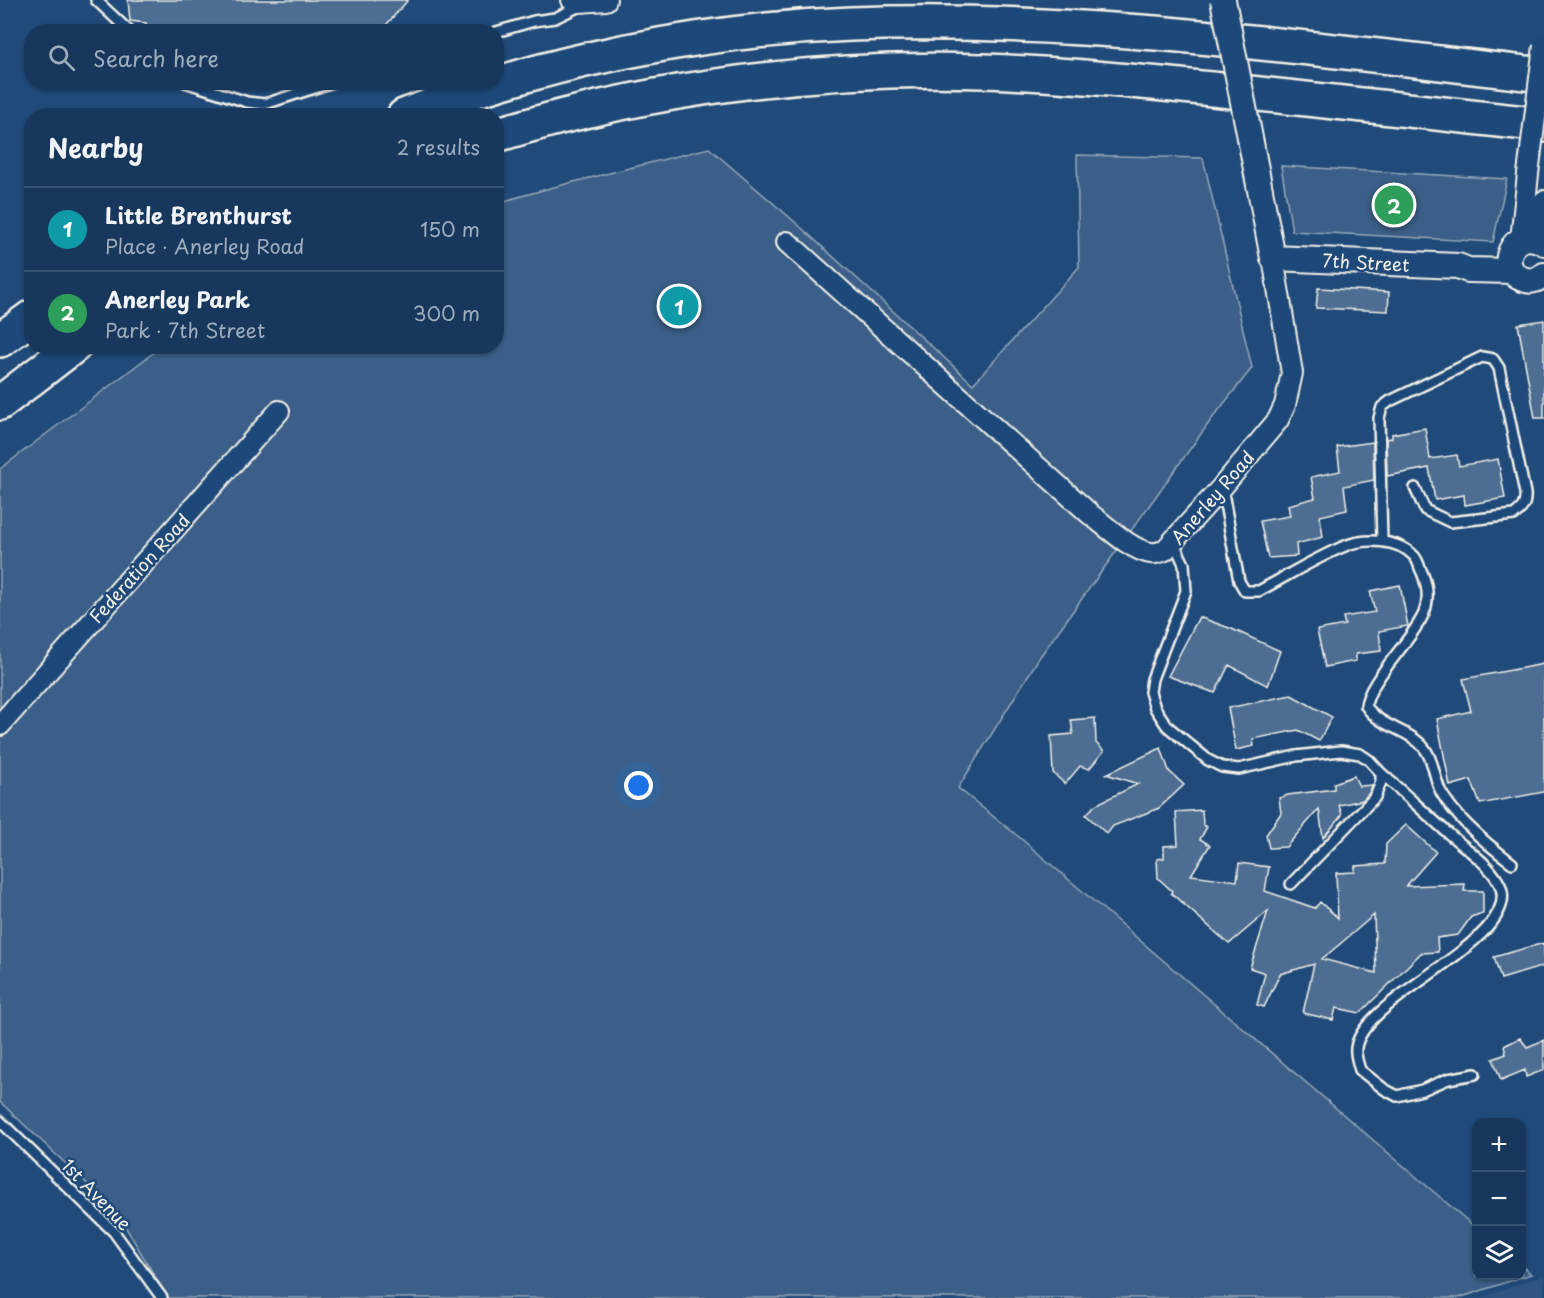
<!DOCTYPE html>
<html lang="en">
<head>
<meta charset="utf-8">
<style>
  :root { --surface:#17385c; --page:#203f62; --text:#f1f3f6; --muted:#9eacbb; --line:#365272; --accent:#95b2f1 }
  body { margin:0; font-family:"Playpen Sans",sans-serif; background:var(--page); color:var(--text) }
  .controls { position:absolute; right:18px; bottom:18px; display:grid; overflow:hidden; border-radius:12px; box-shadow:0 2px 4px #0004 }
  .controls button { width:54px; height:54px; display:grid; place-items:center; padding:0; border:0; border-bottom:2px solid var(--line); background:var(--surface); color:var(--text); font:30px sans-serif }
  .you { position:absolute; left:639px; top:786px; width:21px; height:21px; margin:-15px; border:4px solid #fff; border-radius:50%; background:#1a73e8; box-shadow:0 0 0 9px #1a73e833 }
  .badge { display:grid; place-items:center; width:39px; height:39px; border-radius:50%; background:var(--accent); color:#fff; font-size:20px; font-weight:700 }
  .pin { position:absolute; translate:-50% -50%; border:3px solid #fff; box-shadow:0 2px 6px #0006 }
  .list { margin:0; padding:0; list-style:none }
  h2 { display:flex; justify-content:space-between; align-items:center; height:78px; margin:0; padding:0 24px; font-size:26px }
  h2 small { font-size:20px; font-weight:400; color:var(--muted) }
  .list li { display:grid; grid-template-columns:39px 1fr auto; gap:18px; align-items:center; box-sizing:border-box; height:84px; padding:0 24px; border-top:2px solid var(--line) }
  .list b { display:block; font-size:22px; white-space:nowrap }
  .list p { margin:0; font-size:20px; white-space:nowrap; color:var(--muted) }
  .list em { font-size:20px; font-style:normal; color:var(--muted) }
  .icon { flex:none; width:33px; height:33px; fill:none; stroke:currentColor; stroke-width:2; stroke-linecap:round; stroke-linejoin:round }
  .map { position:relative; flex:none; width:1544px; height:1298px; overflow:hidden }
  .search { position:absolute; background:var(--surface); box-shadow:0 2px 4px #0004; left:24px; top:24px; width:480px; height:66px; display:flex; align-items:center; gap:15px; box-sizing:border-box; padding:0 21px; border-radius:24px; color:var(--muted); font-size:22px }
  .panel { position:absolute; background:var(--surface); box-shadow:0 2px 4px #0004; left:24px; top:108px; width:480px; height:246px; border-radius:24px }
  .map>svg:first-child { display:block }
  .built { fill:#2d5581 }
  .green { fill:#3a5f88; stroke:#97a8b8; stroke-width:1.5 }
  .building { fill:#4d6e92; stroke:#f4f1e8; stroke-width:1.5; fill-rule:evenodd }
  .lines { fill:none; stroke-linecap:round; stroke-linejoin:round }
  .service-casing { stroke:#f4f1e8; stroke-width:14 }
  .minor-casing { stroke:#f4f1e8; stroke-width:24 }
  .tertiary-casing { stroke:#f4f1e8; stroke-width:28 }
  .motorway-casing { stroke:#f4f1e8; stroke-width:38 }
  .service { stroke:#1f4a7a; stroke-width:9 }
  .minor { stroke:#1f4a7a; stroke-width:20 }
  .tertiary { stroke:#1f4a7a; stroke-width:24 }
  .motorway { stroke:#1f4a7a; stroke-width:33 }
  .minor-bridge-casing { stroke:#f4f1e8; stroke-width:24; stroke-linecap:butt }
  .tertiary-bridge-casing { stroke:#f4f1e8; stroke-width:28; stroke-linecap:butt }
  .minor-bridge { stroke:#1f4a7a; stroke-width:20 }
  .tertiary-bridge { stroke:#1f4a7a; stroke-width:24 }
  .labels { text-anchor:middle; dominant-baseline:central; stroke-width:5; stroke-linejoin:round; paint-order:stroke }
  .street-label { font-size:18px; fill:#f4f1e8; stroke:#1f4a7a }
</style>
</head>
<body>
<div class="map">
<svg width="1544" height="1298" viewBox="0 0 1544 1298">
  <rect width="100%" height="100%" fill="#1f4a7a"/>
  <filter id="ink" filterUnits="userSpaceOnUse"><feTurbulence type="fractalNoise" baseFrequency=".0167" numOctaves="2"/><feDisplacementMap in="SourceGraphic" scale="12" xChannelSelector="R" yChannelSelector="G"/><feConvolveMatrix kernelMatrix="1 2 1 2 8 2 1 2 1" color-interpolation-filters="sRGB"/></filter>
  <g filter="url(#ink)">
    <!-- built -->
    <path class="built" d="M1544,1275v23h-63z"/>
    <!-- green -->
    <path class="green" d="M709,148l86,74 178,162 106,-117 -2,-112 126,3 49,210 -41,52 -172,238 -81,130 61,49 457,391v48h46v-10l9,8 -72,24h-1291l-52,-87 -116,-109v-633l161,-122 335,-1 1,-143 53,-15z
      M1281,166l226,13 -14,63 -201,-11z"/>
    <!-- building -->
    <path class="building" d="M128,0h280l-28,32h-233l-1,-9 -16,-2z
      M1318,288l71,4 -1,19 -72,-3z
      M1544,320v98h-9l-17,-94z
      M1425,428l5,31 27,-4 2,11 39,-7 7,39 -40,7 -1,-10 -29,5 -6,-32 -42,8 -1,-37 6,-1v-4z
      M1373,442l1,38 -30,6 3,24 -27,6 3,21 -27,7 1,12 -29,2 -8,-37 30,-5 -2,-11 27,-7 -4,-21 29,-6 -3,-24z
      M1400,585l8,41 -29,5 2,20 -25,3v7l-31,6 -8,-37 28,-5 -2,-8 32,-5 -5,-21z
      M1199,617l33,12 48,22 -12,35 -39,-21 -14,28 -47,-17z
      M1544,664v128l-64,12 -9,-24 -21,6 -13,-67 34,-8 -8,-32z
      M1291,695l41,22 -13,24 -21,-11 -45,9 1,7 -18,4 -8,-42z
      M1095,718l1,25 8,8 -15,18 -9,-3 -15,18 -12,-11 -2,-37 22,-2 -2,-14z
      M1161,748l8,23 15,14 -25,23 -46,18 -6,8 -21,-19 9,-10 43,-21 -32,-10z
      M1354,776l5,10 14,-1 -4,8 -6,7 -24,5 3,10 -19,23 -4,-29 -33,38 -17,1 -3,-13 15,-22 -2,-15 9,-3 46,-6v-6z
      M1202,810l1,15 4,2 -7,12 10,6 -19,30 46,6 2,-18 30,4 -4,24 50,17 5,-6 18,16 -2,-45 19,-1v-6l30,-2 1,-20 20,-19 30,27 -30,34 59,-2 -1,7h19v22l-12,4 -13,18 -21,3 1,14 -17,1 -61,60 -24,-5 -3,12 -30,-7 11,-49 -34,10 -16,33 -7,-2 8,-32 -15,-5 18,-57 -39,33 -58,-51 1,-2 -14,-13 -1,-19 7,-1v-12l14,-1 -2,-33zM1374,915l2,58 -54,-14 18,-15z
      M1544,943v23l-43,13 -7,-22z
      M1520,1038l7,9 17,-7v30l-18,7 -1,-7 -24,10 -8,-21 13,-5 -2,-8z"/>
    <g class="lines">
      <defs>
        <path id="service" d="M96,0l34,32
          M496,32l38,-11 21,-3 27,-13
          M185,82l62,20 18,2 68,-22
          M1222,487l17,94 6,10h14c28,-15 56,-33 86,-45 20,-8 53,-7 69,10 3,3 5,9 6,12 7,14 10,31 4,45 -11,27 -56,68 -58,93 14,22 44,23 59,43 9,12 9,29 16,43 14,25 47,53 71,71
          M1173,541l11,23 2,27 -34,88 -2,13 5,16 12,18 41,34 14,7 17,2 57,-13 45,-5 19,3 9,6 12,13v9l-6,15 -84,87
          M1382,541l-3,-123 3,-11 8,-6 92,-44 11,2 6,9 26,125c1,11 -2,15 -11,22l-64,7 -25,-12 -10,-22
          M1381,773c23,20 45,41 68,61 16,14 38,28 49,47 34,56 -135,113 -142,167 -1,7 2,15 4,22l24,19 13,7 25,-6 26,-11 27,-5
          M0,1121l114,111 48,66"/>
        <path id="minor" d="M572,0l8,2 26,-2
          M1538,239l6,-38
          M1521,240l7,-66
          M787,242l303,272c16,12 42,37 61,39 5,1 9,-1 14,-3l57,-63 56,-67 7,-15 7,-32 -19,-115
          M0,725l279,-314"/>
        <path id="tertiary" d="M1251,143l22,115 185,8 10,4 44,1
          M1544,243c-32,-20 -51,29 -18,37 7,2 12,-1 18,-5"/>
        <path id="motorway" d="M404,116c139,-55 298,-86 447,-92 232,-8 463,25 693,51
          M496,135c157,-48 324,-69 488,-64 80,3 159,11 238,19 107,11 215,23 322,35
          M0,340l32,-23
          M0,403l74,-57"/>
      </defs>
      <!-- service casing -->
      <use href="#service" class="service-casing"/>
      <!-- minor casing -->
      <use href="#minor" class="minor-casing"/>
      <!-- tertiary casing -->
      <use href="#tertiary" class="tertiary-casing"/>
      <!-- motorway casing -->
      <use href="#motorway" class="motorway-casing"/>
      <!-- service -->
      <use href="#service" class="service"/>
      <!-- minor -->
      <use href="#minor" class="minor"/>
      <!-- tertiary -->
      <use href="#tertiary" class="tertiary"/>
      <!-- motorway -->
      <use href="#motorway" class="motorway"/>
      <defs>
        <path id="minor-bridge" d="M1528,174l16,-128"/>
        <path id="tertiary-bridge" d="M1223,0l28,143"/>
      </defs>
      <!-- minor-bridge casing -->
      <use href="#minor-bridge" class="minor-bridge-casing"/>
      <!-- tertiary-bridge casing -->
      <use href="#tertiary-bridge" class="tertiary-bridge-casing"/>
      <!-- minor-bridge -->
      <use href="#minor-bridge" class="minor-bridge"/>
      <!-- tertiary-bridge -->
      <use href="#tertiary-bridge" class="tertiary-bridge"/>
    </g>
  </g>
  <g class="labels">
    <!-- street labels -->
    <g class="street-label">
      <text transform="translate(1366 262) rotate(3)">7th Street</text>
      <text transform="translate(1212 497) rotate(-49)">Anerley Road</text>
      <text transform="translate(139 568) rotate(-48)">Federation Road</text>
      <text transform="translate(97 1194) rotate(46)">1st Avenue</text>
    </g>
  </g>
</svg>
<div class="controls">
<button>+</button>
<button>−</button>
<button><svg class="icon" aria-label="layers" viewBox="0 0 24 24"><path d="M12 4l9 5-9 5-9-5zM3 14l9 5 9-5"/></svg></button>
</div>
<div class="you"></div>
<div class="pin badge" style="left:679px;top:306px;background:#0f9aa8">1</div>
<div class="pin badge" style="left:1394px;top:205px;background:#2e9e5b">2</div>
<div class="search"><svg class="icon" aria-label="search" viewBox="0 0 24 24"><circle cx="10" cy="10" r="6"/><path d="M15 15l6 6"/></svg>Search here</div>
<section class="panel">
<h2>Nearby<small>2 results</small></h2>
<ul class="list">
<li><span class="badge" style="background:#0f9aa8">1</span><div><b>Little Brenthurst</b><p>Place · Anerley Road</p></div><em>150 m</em></li>
<li><span class="badge" style="background:#2e9e5b">2</span><div><b>Anerley Park</b><p>Park · 7th Street</p></div><em>300 m</em></li>
</ul>
</section>
</div>
</body>
</html>
